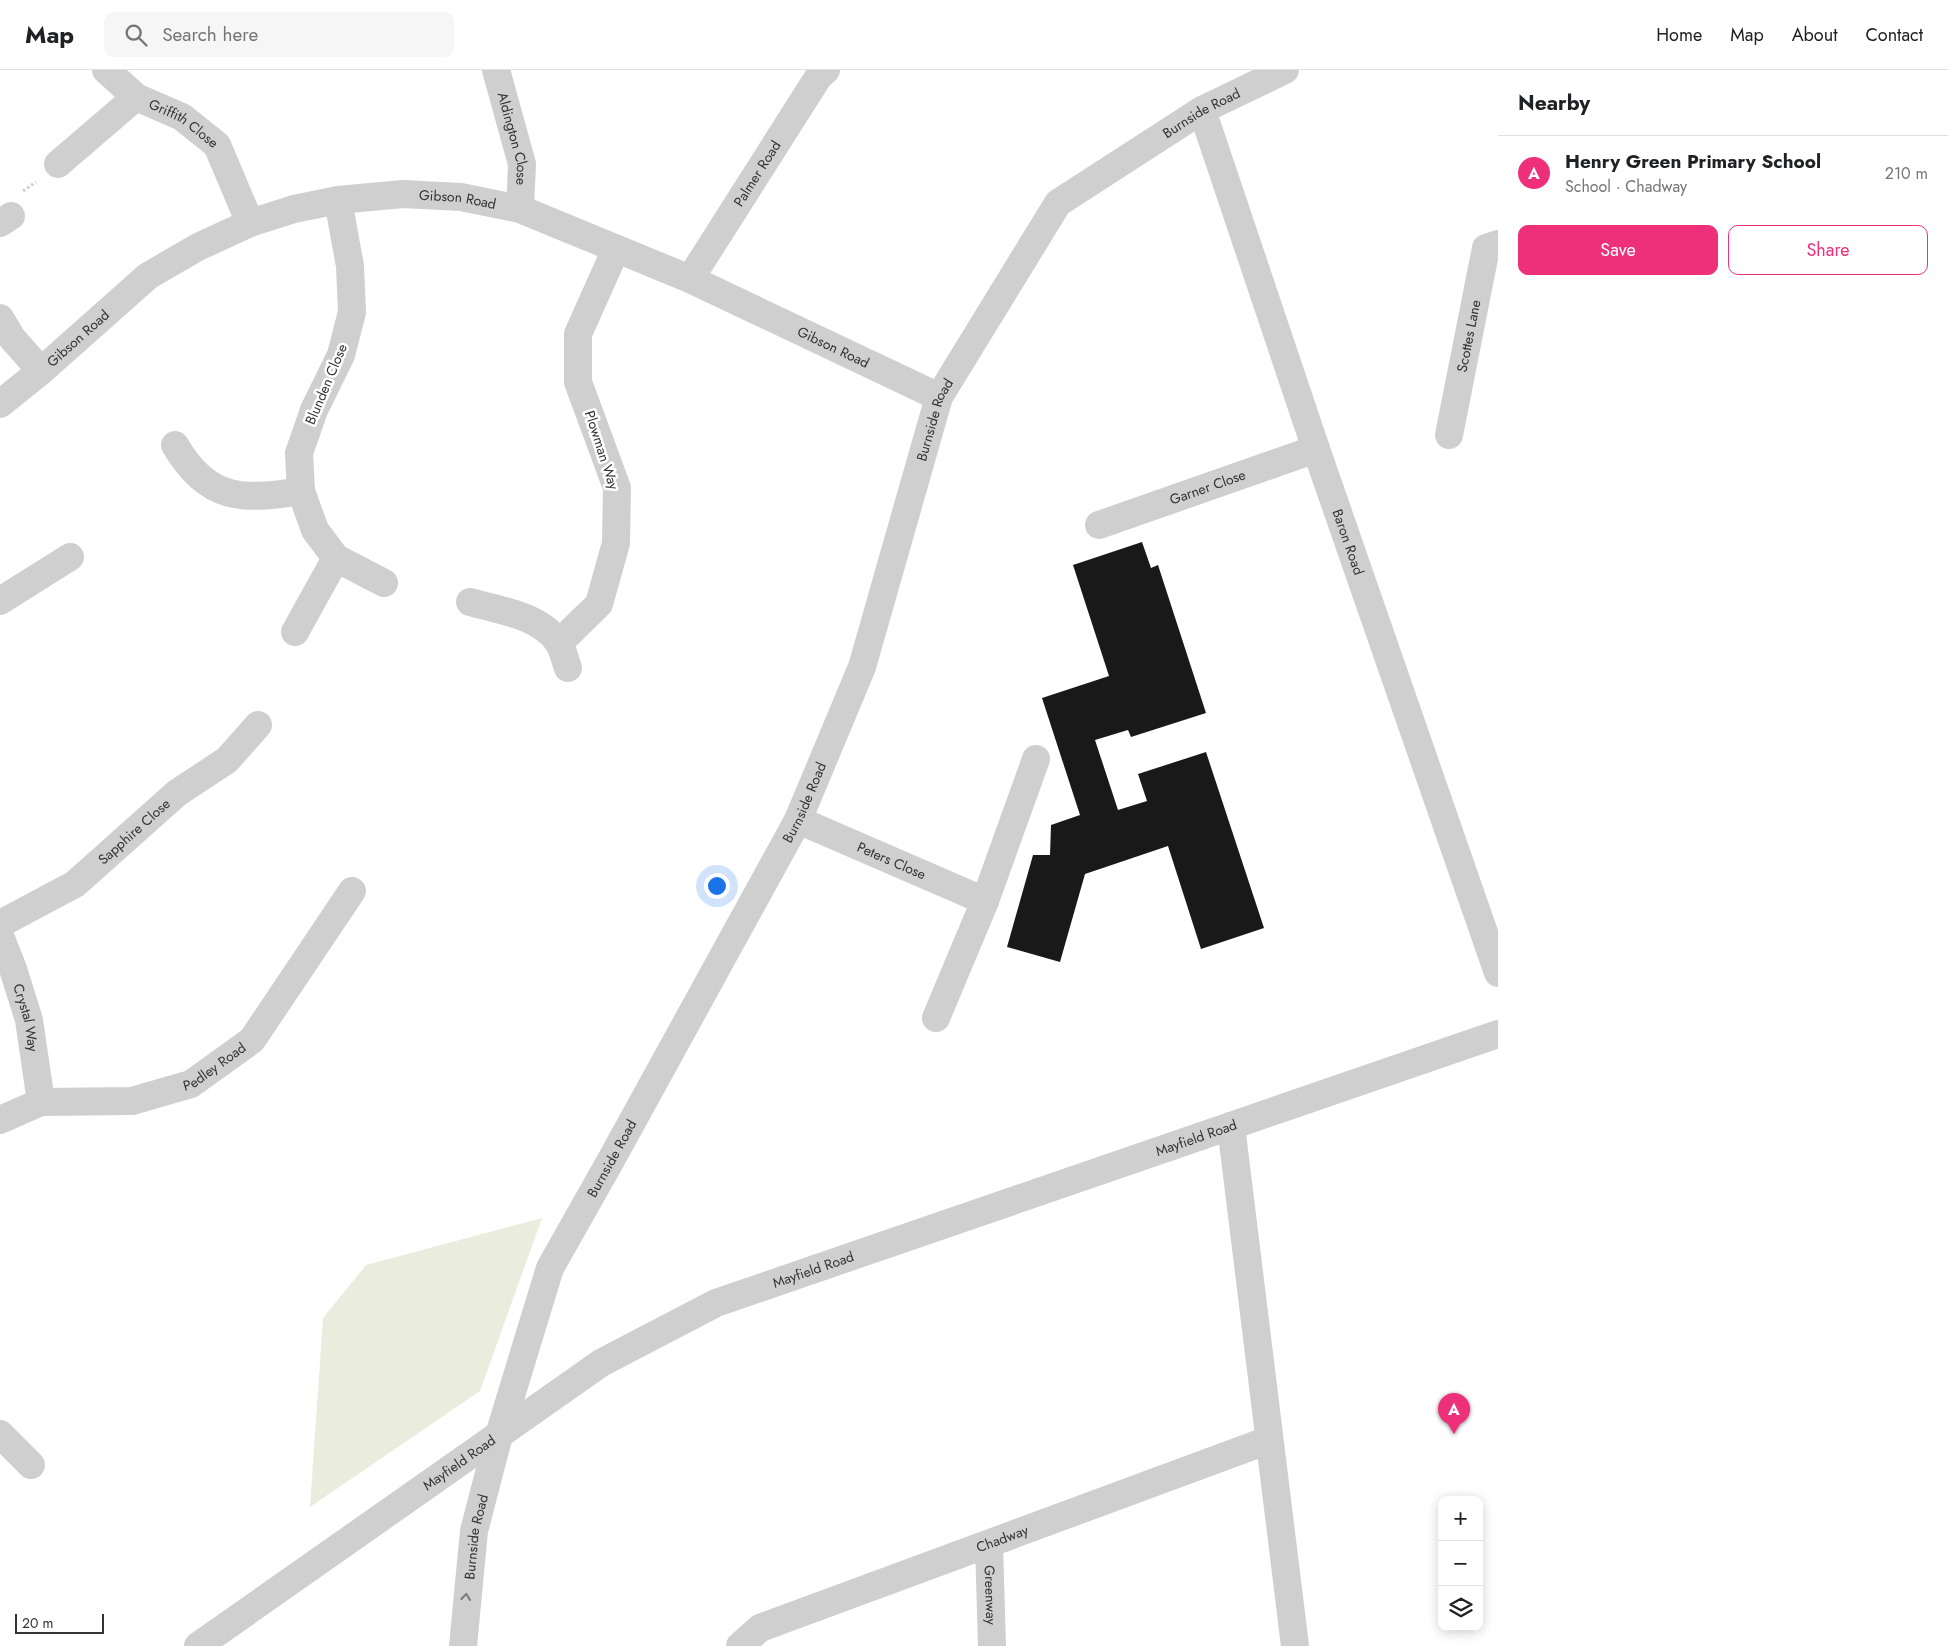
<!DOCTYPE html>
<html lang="en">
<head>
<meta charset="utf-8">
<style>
  :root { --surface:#fff; --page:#f6f6f6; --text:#202124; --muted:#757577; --line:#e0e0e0; --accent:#ed3079 }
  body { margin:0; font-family:Jost,sans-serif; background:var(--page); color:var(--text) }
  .controls { position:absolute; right:15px; bottom:15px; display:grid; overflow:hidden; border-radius:10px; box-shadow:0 2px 12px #0003 }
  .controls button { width:45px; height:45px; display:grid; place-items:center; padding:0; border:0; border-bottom:1px solid var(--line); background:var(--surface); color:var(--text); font:25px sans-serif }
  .scale { position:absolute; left:15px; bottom:12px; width:89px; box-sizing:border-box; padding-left:5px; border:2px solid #323232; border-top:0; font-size:14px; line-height:18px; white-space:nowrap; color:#323232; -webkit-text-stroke:4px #fff; paint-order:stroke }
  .you { position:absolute; left:716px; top:815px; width:18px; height:18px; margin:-12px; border:4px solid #fff; border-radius:50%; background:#1a73e8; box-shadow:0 0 0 8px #1a73e833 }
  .badge { display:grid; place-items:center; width:32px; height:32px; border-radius:50%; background:var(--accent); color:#fff; font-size:16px; font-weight:700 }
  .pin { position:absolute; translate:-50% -41px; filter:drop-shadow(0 1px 2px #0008) }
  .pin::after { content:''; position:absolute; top:26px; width:18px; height:15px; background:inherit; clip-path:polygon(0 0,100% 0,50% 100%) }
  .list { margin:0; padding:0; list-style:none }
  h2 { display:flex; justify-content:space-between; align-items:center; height:65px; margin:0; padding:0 20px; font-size:21px }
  h2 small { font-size:16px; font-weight:400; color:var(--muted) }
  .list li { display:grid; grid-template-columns:32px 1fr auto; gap:15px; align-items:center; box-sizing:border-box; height:75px; padding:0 20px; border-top:1px solid var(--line) }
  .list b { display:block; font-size:19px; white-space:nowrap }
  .list p { margin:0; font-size:16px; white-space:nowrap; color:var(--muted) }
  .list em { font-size:16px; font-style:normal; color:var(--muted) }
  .actions { display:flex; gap:10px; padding:15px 20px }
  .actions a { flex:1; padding:11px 0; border:1px solid var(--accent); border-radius:10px; text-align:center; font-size:18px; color:var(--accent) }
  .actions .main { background:var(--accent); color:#fff }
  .icon { flex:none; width:28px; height:28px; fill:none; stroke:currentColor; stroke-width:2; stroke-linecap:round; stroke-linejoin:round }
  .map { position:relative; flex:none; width:1498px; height:1576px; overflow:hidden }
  header { display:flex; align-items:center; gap:30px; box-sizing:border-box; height:70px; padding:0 25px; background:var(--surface); border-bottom:1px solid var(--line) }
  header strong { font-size:24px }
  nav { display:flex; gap:28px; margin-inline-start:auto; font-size:18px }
  .search { width:350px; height:45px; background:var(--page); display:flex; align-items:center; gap:12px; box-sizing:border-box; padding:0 18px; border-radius:10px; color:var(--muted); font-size:19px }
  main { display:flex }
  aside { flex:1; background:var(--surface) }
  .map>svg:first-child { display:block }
  .green { fill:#eaecdd }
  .building { fill:#191919 }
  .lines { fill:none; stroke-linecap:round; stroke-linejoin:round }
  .path { stroke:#cfcfcf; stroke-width:3; stroke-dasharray:2.5 2.5; stroke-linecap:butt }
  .minor { stroke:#cfcfcf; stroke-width:28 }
  .oneway { stroke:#797979 }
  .labels { text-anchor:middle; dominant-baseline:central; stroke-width:5; stroke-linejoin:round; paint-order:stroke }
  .street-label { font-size:14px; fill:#323232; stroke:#fff }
</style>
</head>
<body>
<header>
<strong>Map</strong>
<div class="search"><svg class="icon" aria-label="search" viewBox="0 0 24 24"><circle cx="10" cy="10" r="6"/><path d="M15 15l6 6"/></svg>Search here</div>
<nav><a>Home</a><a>Map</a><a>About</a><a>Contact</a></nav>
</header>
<main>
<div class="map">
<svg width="1498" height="1576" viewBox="0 0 1498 1576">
  <rect width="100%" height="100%" fill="#fff"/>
  <!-- green -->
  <path class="green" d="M542,1148l-62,173 -170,116 13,-189 43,-53z"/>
  <!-- building -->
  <path class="building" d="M1142,472l9,26 7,-3 48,148 -75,24 -3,-7 -33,10 23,70 29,-9 -9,-27 68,-22 58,176 -63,21 -33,-103 -83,28 -25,88 -53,-15 26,-92h17l1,-30 29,-10 -38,-117 67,-22 -36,-111z"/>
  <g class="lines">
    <!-- path -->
    <path class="path" d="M23,121l13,-9"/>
    <!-- minor -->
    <g class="minor">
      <path id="s1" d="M106,0l30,27 46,20 35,28 33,78"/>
      <path id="s2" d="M496,0l26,94 -2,45"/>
      <path id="s3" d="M1202,40l114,339 182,524"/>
      <path d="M58,94l78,-67"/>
      <path d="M338,130l12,66 2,46 -11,43 -27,55 -15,43 2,38 14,39 21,28 48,25"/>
      <path d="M0,153l11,-7"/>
      <path id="s4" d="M690,209l129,-203 7,-6"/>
      <path d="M0,248l12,20 29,33"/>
      <path id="s5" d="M0,334l41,-33 107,-95 50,-29 52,-24 44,-14 44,-9 65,-6 58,3 59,12 170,70 249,118"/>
      <path id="s6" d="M1449,365l37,-187 12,-4"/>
      <path d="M175,375c32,55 66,56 126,46"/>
      <path id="s7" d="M1099,455l217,-76"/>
      <path d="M0,531l70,-44"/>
      <path d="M470,532c28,8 70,13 88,40 5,7 7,18 10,26"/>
      <path d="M295,562l41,-74"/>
      <path d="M559,573l40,-39 17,-61 1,-55 -39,-106v-48l38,-85"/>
      <path id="s8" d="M798,750l187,81"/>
      <path id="s9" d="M0,854l75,-40 102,-91 50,-33 31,-35"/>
      <path id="s10" d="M0,866l13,33 16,51 12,82"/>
      <path d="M936,948l49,-117 51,-142"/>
      <path id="s11" d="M0,1050l41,-18 91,-1 59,-17 61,-44 100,-149"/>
      <path d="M1231,1056l64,520"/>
      <path d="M0,1364l31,31"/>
      <path id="s12" d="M989,1475l3,101"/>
      <path id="s13" d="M198,1576l403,-283 115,-60 782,-269"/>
      <path id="s14" d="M463,1576l11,-115 25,-96 51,-167 61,-108 187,-340 64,-153 77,-270 119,-194 144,-93 83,-40"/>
      <path id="s15" d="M740,1576l20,-18 509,-188"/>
    </g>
  </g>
  <!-- one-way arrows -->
  <defs><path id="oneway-chevron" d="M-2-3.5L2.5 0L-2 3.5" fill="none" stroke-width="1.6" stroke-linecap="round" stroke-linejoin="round" transform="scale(1.25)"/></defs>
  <use class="oneway" href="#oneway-chevron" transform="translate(466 1527) rotate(-83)"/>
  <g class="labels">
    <!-- street labels -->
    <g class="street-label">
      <text stroke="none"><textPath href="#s14" startOffset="1745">Burnside Road</textPath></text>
      <text stroke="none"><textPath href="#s1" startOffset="95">Griffith Close</textPath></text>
      <text stroke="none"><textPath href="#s2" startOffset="71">Aldington Close</textPath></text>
      <text stroke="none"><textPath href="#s4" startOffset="125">Palmer Road</textPath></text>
      <text stroke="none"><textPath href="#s5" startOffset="522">Gibson Road</textPath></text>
      <text stroke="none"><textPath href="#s6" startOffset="101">Scottes Lane</textPath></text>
      <text stroke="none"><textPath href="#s5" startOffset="102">Gibson Road</textPath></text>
      <text stroke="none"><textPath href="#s5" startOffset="928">Gibson Road</textPath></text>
      <text transform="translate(326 314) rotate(-67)">Blunden Close</text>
      <text stroke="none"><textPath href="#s14" startOffset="1325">Burnside Road</textPath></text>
      <text transform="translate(602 380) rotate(72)">Plowman Way</text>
      <text stroke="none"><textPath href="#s7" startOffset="115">Garner Close</textPath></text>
      <text stroke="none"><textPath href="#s3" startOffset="456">Baron Road</textPath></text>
      <text stroke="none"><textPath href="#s14" startOffset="920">Burnside Road</textPath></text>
      <text stroke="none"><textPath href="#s9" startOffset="164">Sapphire Close</textPath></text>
      <text stroke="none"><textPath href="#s8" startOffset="102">Peters Close</textPath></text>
      <text stroke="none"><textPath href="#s10" startOffset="86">Crystal Way</textPath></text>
      <text stroke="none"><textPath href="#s11" startOffset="226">Pedley Road</textPath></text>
      <text stroke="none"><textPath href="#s13" startOffset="1130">Mayfield Road</textPath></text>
      <text stroke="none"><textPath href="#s14" startOffset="515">Burnside Road</textPath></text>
      <text stroke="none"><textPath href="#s13" startOffset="725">Mayfield Road</textPath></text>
      <text stroke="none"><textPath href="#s13" startOffset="319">Mayfield Road</textPath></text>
      <text stroke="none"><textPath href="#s14" startOffset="110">Burnside Road</textPath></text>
      <text stroke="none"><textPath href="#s15" startOffset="285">Chadway</textPath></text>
      <text stroke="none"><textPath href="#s12" startOffset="50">Greenway</textPath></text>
    </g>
  </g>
</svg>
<div class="controls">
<button>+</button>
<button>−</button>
<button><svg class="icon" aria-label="layers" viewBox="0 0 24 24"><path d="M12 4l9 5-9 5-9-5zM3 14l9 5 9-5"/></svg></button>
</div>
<div class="scale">20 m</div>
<div class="you"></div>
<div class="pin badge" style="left:1454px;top:1364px">A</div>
</div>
<aside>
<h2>Nearby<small></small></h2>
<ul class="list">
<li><span class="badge">A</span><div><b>Henry Green Primary School</b><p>School · Chadway</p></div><em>210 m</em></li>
</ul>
<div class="actions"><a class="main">Save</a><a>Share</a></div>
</aside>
</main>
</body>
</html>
